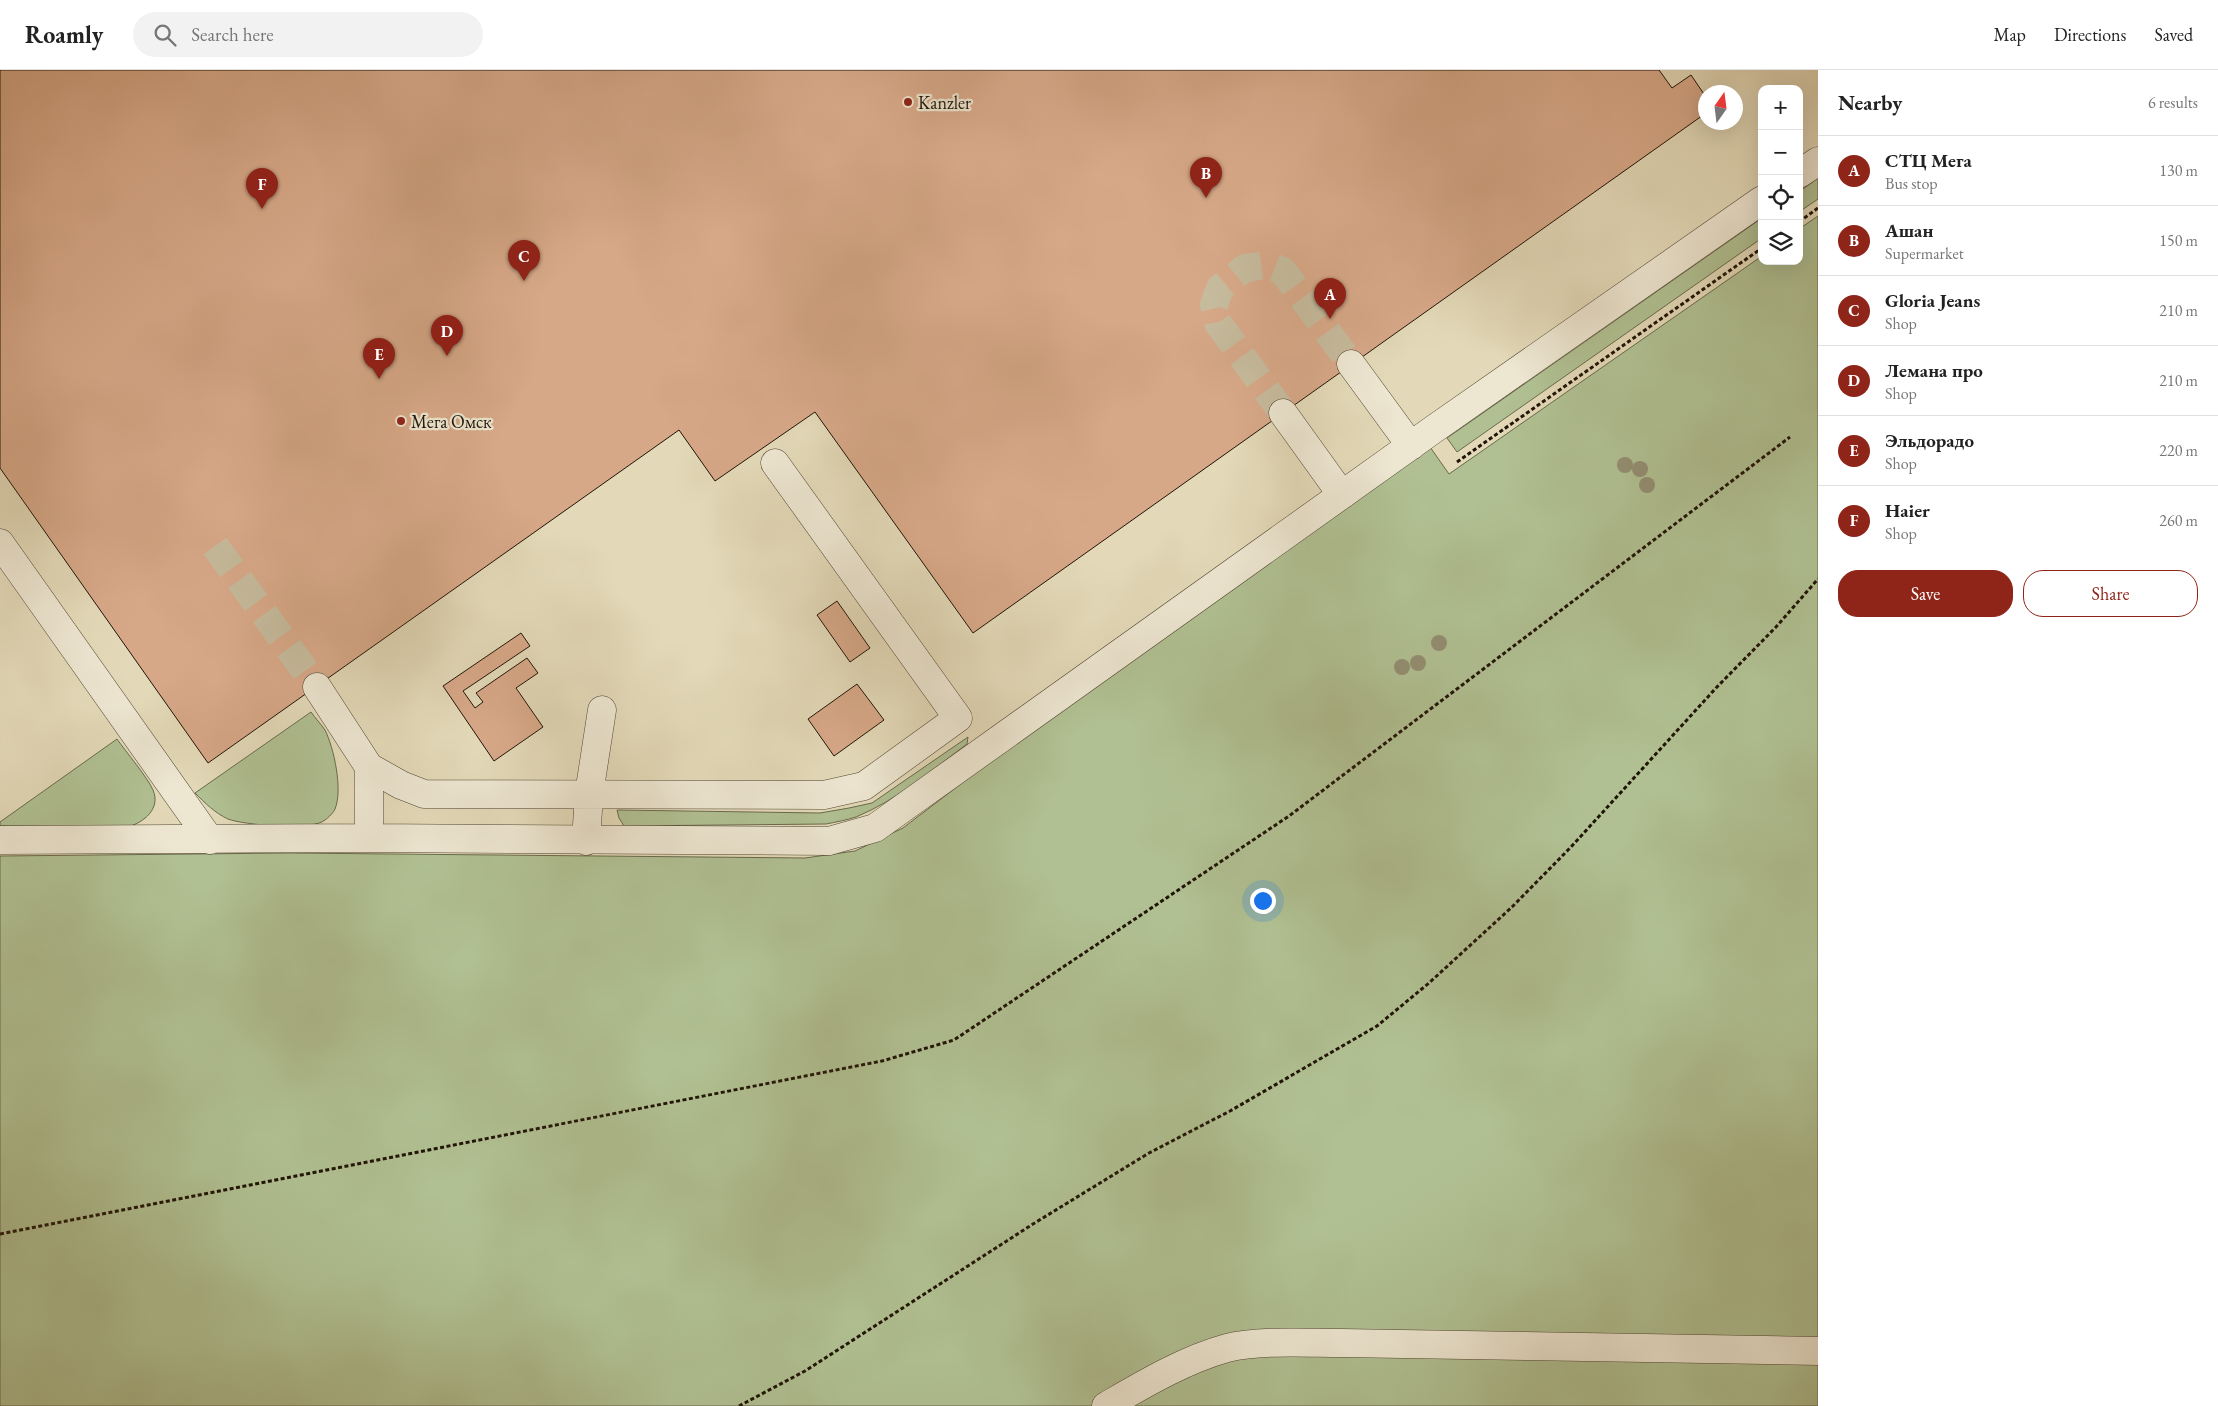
<!DOCTYPE html>
<html lang="en">
<head>
<meta charset="utf-8">
<style>
  :root { --surface:#fff; --page:#f2f2f2; --text:#222; --muted:#767676; --line:#e0e0e0; --accent:#8f2418 }
  body { margin:0; font-family:"EB Garamond",serif; background:var(--page); color:var(--text) }
  .controls { position:absolute; right:15px; top:15px; display:grid; overflow:hidden; border-radius:10px; box-shadow:0 5px 20px #0002 }
  .controls button { width:45px; height:45px; display:grid; place-items:center; padding:0; border:0; border-bottom:1px solid var(--line); background:var(--surface); color:var(--text); font:25px sans-serif }
  .compass { position:absolute; left:1698px; top:15px; width:45px; height:45px; border-radius:50%; background:var(--surface); box-shadow:0 5px 20px #0002; rotate:14deg }
  .you { position:absolute; left:1262px; top:830px; width:18px; height:18px; margin:-12px; border:4px solid #fff; border-radius:50%; background:#1a73e8; box-shadow:0 0 0 8px #1a73e833 }
  .badge { display:grid; place-items:center; width:32px; height:32px; border-radius:50%; background:var(--accent); color:#fff; font-size:16px; font-weight:700 }
  .pin { position:absolute; translate:-50% -41px; filter:drop-shadow(0 1px 2px #0008) }
  .pin::after { content:''; position:absolute; top:26px; width:18px; height:15px; background:inherit; clip-path:polygon(0 0,100% 0,50% 100%) }
  .list { margin:0; padding:0; list-style:none }
  h2 { display:flex; justify-content:space-between; align-items:center; height:65px; margin:0; padding:0 20px; font-size:21px }
  h2 small { font-size:16px; font-weight:400; color:var(--muted) }
  .list li { display:grid; grid-template-columns:32px 1fr auto; gap:15px; align-items:center; box-sizing:border-box; height:70px; padding:0 20px; border-top:1px solid var(--line) }
  .list b { display:block; font-size:19px; white-space:nowrap }
  .list p { margin:0; font-size:16px; white-space:nowrap; color:var(--muted) }
  .list em { font-size:16px; font-style:normal; color:var(--muted) }
  .actions { display:flex; gap:10px; padding:15px 20px }
  .actions a { flex:1; padding:11px 0; border:1px solid var(--accent); border-radius:20px; text-align:center; font-size:18px; color:var(--accent) }
  .actions .main { background:var(--accent); color:#fff }
  .icon { flex:none; width:28px; height:28px; fill:none; stroke:currentColor; stroke-width:2; stroke-linecap:round; stroke-linejoin:round }
  .map { position:relative; flex:none; width:1818px; height:1336px; overflow:hidden }
  header { display:flex; align-items:center; gap:30px; box-sizing:border-box; height:70px; padding:0 25px; background:var(--surface); border-bottom:1px solid var(--line) }
  header strong { font-size:24px }
  nav { display:flex; gap:28px; margin-inline-start:auto; font-size:18px }
  .search { width:350px; height:45px; background:var(--page); display:flex; align-items:center; gap:12px; box-sizing:border-box; padding:0 18px; border-radius:28px; color:var(--muted); font-size:19px }
  main { display:flex }
  aside { flex:1; background:var(--surface) }
  .map>svg:first-child { display:block }
  .green { fill:#b0c092; stroke:#686a4c }
  .building { fill:#d7a888; stroke:#201407 }
  .lines { fill:none; stroke-linecap:round; stroke-linejoin:round }
  .minor-tunnel { stroke:#c6bb9d; stroke-width:28; stroke-dasharray:28 14; stroke-linecap:butt }
  .minor-casing { stroke:#514533; stroke-width:29 }
  .path { stroke:#201407; stroke-width:3; stroke-dasharray:4 2.5; stroke-linecap:butt }
  .minor { stroke:#ede6d1; stroke-width:28 }
  .tree { fill:#938e72 }
  .poi-dot { fill:#8f2418; stroke:#ede6d1; stroke-width:2 }
  .labels { text-anchor:middle; dominant-baseline:central; stroke-width:4.5; stroke-linejoin:round; paint-order:stroke }
  .poi-label { font-size:18px; fill:#201407; stroke:#ede6d1; text-anchor:start }
</style>
</head>
<body>
<header>
<strong>Roamly</strong>
<div class="search"><svg class="icon" aria-label="search" viewBox="0 0 24 24"><circle cx="10" cy="10" r="6"/><path d="M15 15l6 6"/></svg>Search here</div>
<nav><a>Map</a><a>Directions</a><a>Saved</a></nav>
</header>
<main>
<div class="map">
<svg width="1818" height="1336" viewBox="0 0 1818 1336">
  <rect width="100%" height="100%" fill="#e3d9b8"/>
  <filter id="stains"><feTurbulence type="fractalNoise" baseFrequency=".004" numOctaves="4"/><feColorMatrix values="0 0 0 0 .2 0 0 0 0 .09 0 0 0 0 .02 0 0 0 .5 -.17"/></filter>
  <radialGradient id="worn" r=".72"><stop offset=".6" stop-color="#630" stop-opacity="0"/><stop offset="1" stop-color="#630" stop-opacity=".3"/></radialGradient>
  <!-- green -->
  <path class="green" d="M1818,108v21l-19,13v-20z
    M1818,146v1190h-1818v-550l289,-3 516,5 50,-7 48,-23 156,-119 371,-262 19,27 313,-218v5h37v-32z
    M1762,148v20l-305,214 -10,-14z
    M311,642c4,6 10,12 14,18 9,18 18,60 10,79 -1,3 -7,9 -10,11 -12,11 -82,5 -97,-1 -13,-6 -23,-16 -33,-26z
    M968,667l-1,7c-35,26 -70,56 -111,73 -9,3 -20,5 -30,7l-202,2 -5,-8 -2,-8 203,3 29,-5 23,-5z
    M117,669c9,13 31,39 36,51 8,19 -9,32 -25,37l-128,-1v-4z"/>
  <!-- building -->
  <path class="building" d="M0,0h1659l13,18 19,-13 15,22v16l-733,520 -158,-221 -100,69 -36,-51 -471,333 -208,-295z
    M837,531l33,47 -20,14 -33,-47z
    M521,563l9,13 -67,45 12,17 8,-6 -7,-9 51,-35 11,15 -22,15 27,39 -49,34 -51,-75z
    M857,614l27,36 -50,36 -26,-37z"/>
  <g class="lines">
    <!-- minor-tunnel -->
    <path class="minor-tunnel" d="M1283,343l-65,-90 -4,-18 6,-17 25,-20 23,-3 15,6 68,93
      M215,476l102,141"/>
    <defs>
      <path id="minor" d="M1799,104l19,-13
        M1351,294l60,82
        M1283,343l59,82
        M0,473l210,297
        M317,617l52,80 32,18 23,9 400,1 40,-9 94,-68 -183,-255
        M369,768v-71
        M0,770l369,-2 460,3 46,-13 559,-399 328,-229
        M586,771l3,-47 13,-84
        M1106,1336c38,-22 78,-46 121,-58 31,-8 81,-5 114,-5l477,8"/>
    </defs>
    <!-- minor casing -->
    <use href="#minor" class="minor-casing"/>
    <!-- path -->
    <path class="path" d="M1799,152l19,-14
      M1457,392l305,-214
      M0,1164l882,-173 72,-21 335,-224 501,-379
      M739,1336l66,-35 228,-147 116,-71 81,-42 147,-85 52,-43 83,-76 59,-60 145,-159 60,-61 42,-48"/>
    <!-- minor -->
    <use href="#minor" class="minor"/>
  </g>
  <!-- trees -->
  <g class="tree">
    <circle cx="1625" cy="395" r="8"/>
    <circle cx="1640" cy="399" r="8"/>
    <circle cx="1647" cy="415" r="8"/>
    <circle cx="1439" cy="573" r="8"/>
    <circle cx="1418" cy="593" r="8"/>
    <circle cx="1402" cy="597" r="8"/>
  </g>
  <!-- markers -->
  <g class="poi-dot">
    <circle cx="908" cy="32" r="5"/>
    <circle cx="401" cy="351" r="5"/>
  </g>
  <g class="labels">
    <!-- poi labels -->
    <g class="poi-label">
      <text x="918" y="32">Kanzler</text>
      <text x="411" y="351">Мега Омск</text>
    </g>
  </g>
  <rect width="100%" height="100%" filter="url(#stains)"/>
  <rect width="100%" height="100%" fill="url(#worn)"/>
</svg>
<div class="controls">
<button>+</button>
<button>−</button>
<button><svg class="icon" aria-label="locate" viewBox="0 0 24 24"><circle cx="12" cy="12" r="6"/><path d="M12 2v4M12 18v4M2 12h4M18 12h4"/></svg></button>
<button><svg class="icon" aria-label="layers" viewBox="0 0 24 24"><path d="M12 4l9 5-9 5-9-5zM3 14l9 5 9-5"/></svg></button>
</div>
<svg class="compass" viewBox="-18 -18 36 36"><path d="M0-13l5 13h-10z" fill="#e53935"/><path d="M0 13l5-13h-10z" fill="#767676"/></svg>
<div class="you"></div>
<div class="pin badge" style="left:1330px;top:249px">A</div>
<div class="pin badge" style="left:1206px;top:128px">B</div>
<div class="pin badge" style="left:524px;top:211px">C</div>
<div class="pin badge" style="left:447px;top:286px">D</div>
<div class="pin badge" style="left:379px;top:309px">E</div>
<div class="pin badge" style="left:262px;top:139px">F</div>
</div>
<aside>
<h2>Nearby<small>6 results</small></h2>
<ul class="list">
<li><span class="badge">A</span><div><b>СТЦ Мега</b><p>Bus stop</p></div><em>130 m</em></li>
<li><span class="badge">B</span><div><b>Ашан</b><p>Supermarket</p></div><em>150 m</em></li>
<li><span class="badge">C</span><div><b>Gloria Jeans</b><p>Shop</p></div><em>210 m</em></li>
<li><span class="badge">D</span><div><b>Лемана про</b><p>Shop</p></div><em>210 m</em></li>
<li><span class="badge">E</span><div><b>Эльдорадо</b><p>Shop</p></div><em>220 m</em></li>
<li><span class="badge">F</span><div><b>Haier</b><p>Shop</p></div><em>260 m</em></li>
</ul>
<div class="actions"><a class="main">Save</a><a>Share</a></div>
</aside>
</main>
</body>
</html>
